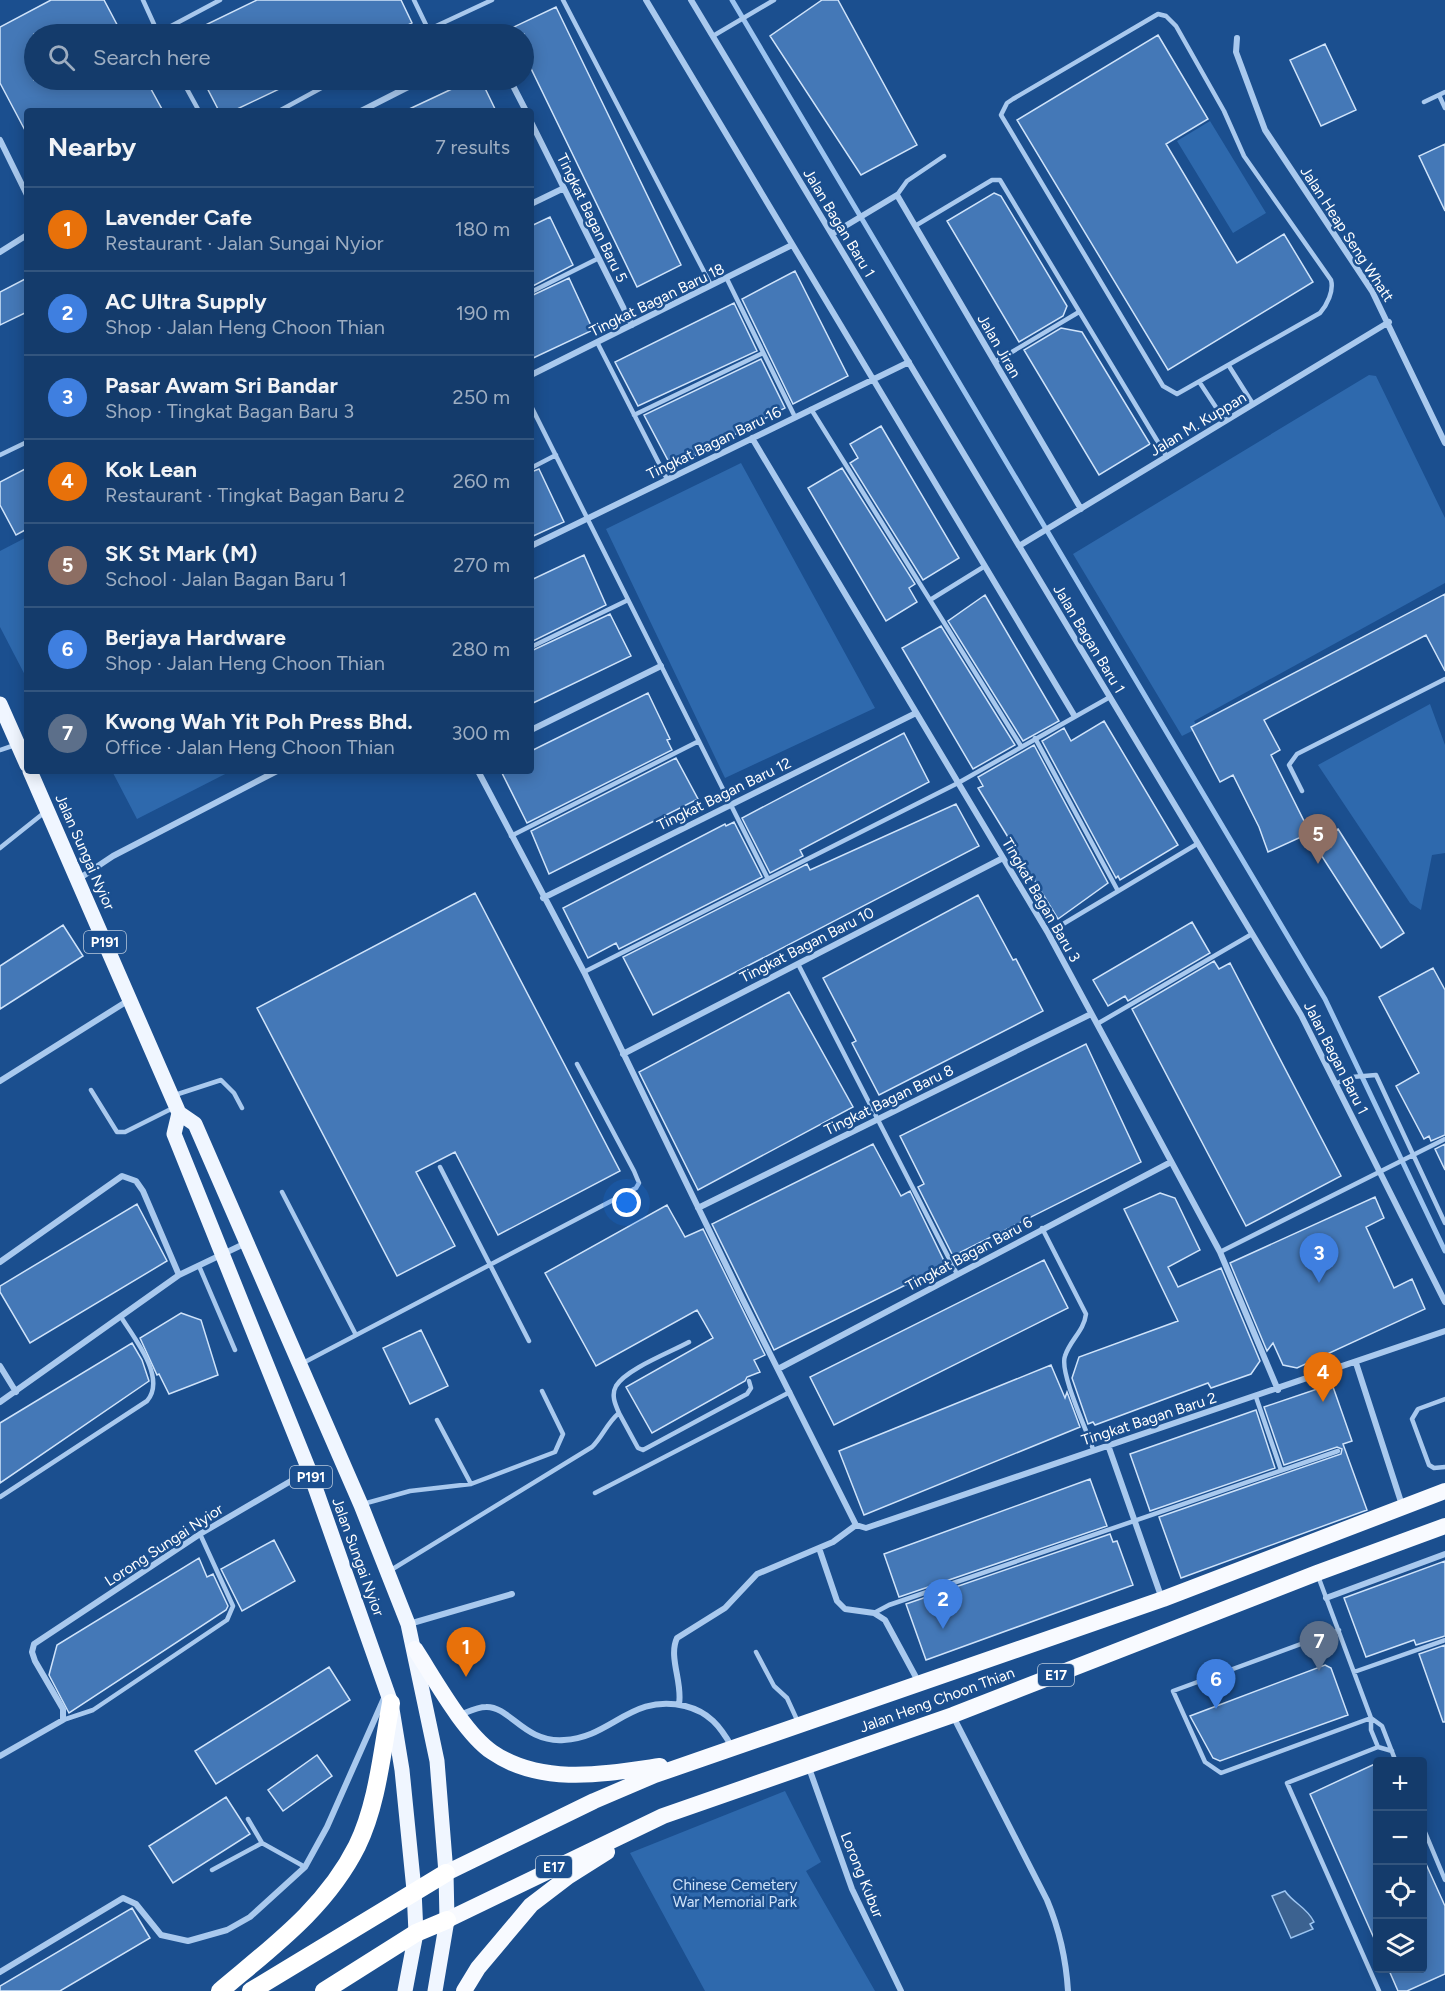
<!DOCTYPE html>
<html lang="en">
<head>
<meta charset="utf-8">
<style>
  :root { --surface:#143b6b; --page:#214673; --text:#f1f3f6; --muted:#9dadc1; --line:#33557e; --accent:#ffd166 }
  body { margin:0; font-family:Figtree,sans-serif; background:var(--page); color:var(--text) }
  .controls { position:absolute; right:18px; bottom:18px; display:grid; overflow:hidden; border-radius:6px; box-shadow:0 3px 15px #0003 }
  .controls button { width:54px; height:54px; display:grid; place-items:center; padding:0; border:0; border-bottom:2px solid var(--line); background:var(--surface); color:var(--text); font:30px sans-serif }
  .you { position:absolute; left:627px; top:1203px; width:21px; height:21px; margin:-15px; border:4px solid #fff; border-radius:50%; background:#1a73e8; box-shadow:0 0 0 9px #1a73e833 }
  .badge { display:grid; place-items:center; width:39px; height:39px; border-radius:50%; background:var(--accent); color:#fff; font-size:20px; font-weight:700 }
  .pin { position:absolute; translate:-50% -50px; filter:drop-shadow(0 2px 3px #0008) }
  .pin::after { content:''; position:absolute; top:32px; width:21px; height:18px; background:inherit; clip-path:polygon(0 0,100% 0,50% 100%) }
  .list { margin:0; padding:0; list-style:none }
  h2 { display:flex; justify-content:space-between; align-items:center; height:78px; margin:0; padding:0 24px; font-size:26px }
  h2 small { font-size:20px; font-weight:400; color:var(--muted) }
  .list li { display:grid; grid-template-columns:39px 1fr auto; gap:18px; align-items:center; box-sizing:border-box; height:84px; padding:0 24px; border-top:2px solid var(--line) }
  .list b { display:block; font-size:22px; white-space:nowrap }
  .list p { margin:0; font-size:20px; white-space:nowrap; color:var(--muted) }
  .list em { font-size:20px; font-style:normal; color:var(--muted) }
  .icon { flex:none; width:33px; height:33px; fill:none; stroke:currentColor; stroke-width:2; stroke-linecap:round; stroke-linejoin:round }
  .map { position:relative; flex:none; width:1445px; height:1991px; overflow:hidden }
  .search { position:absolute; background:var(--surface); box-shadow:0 3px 15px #0003; left:24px; top:24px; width:510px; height:66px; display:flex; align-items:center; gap:15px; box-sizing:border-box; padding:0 21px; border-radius:33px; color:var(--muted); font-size:22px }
  .panel { position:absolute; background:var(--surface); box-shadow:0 3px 15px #0003; left:24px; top:108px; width:510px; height:666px; border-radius:6px }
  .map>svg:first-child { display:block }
  .green { fill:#2e69ad }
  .water { fill:#3c6290; stroke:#9cc4f0; stroke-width:1.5 }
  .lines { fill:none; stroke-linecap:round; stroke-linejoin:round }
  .stream { stroke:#9cc4f0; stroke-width:5 }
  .building { fill:#4478b7; stroke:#cfe3fa; stroke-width:1.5 }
  .service { stroke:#a9c9ee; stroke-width:4.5 }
  .minor { stroke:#a9c9ee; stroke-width:6 }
  .primary { stroke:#f0f6ff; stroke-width:15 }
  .trunk { stroke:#f8faff; stroke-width:16 }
  .motorway { stroke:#fff; stroke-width:18 }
  .labels { text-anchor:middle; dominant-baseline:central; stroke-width:5; stroke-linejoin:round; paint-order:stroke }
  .shield { fill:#1b4f8f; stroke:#bbcadd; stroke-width:1.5 }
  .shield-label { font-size:14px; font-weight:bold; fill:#fff }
  .street-label { font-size:15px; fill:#fff; stroke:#1b4f8f }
  .park-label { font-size:15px; fill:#cfe3fa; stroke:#1b4f8f }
</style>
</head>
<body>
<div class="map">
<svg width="1445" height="1991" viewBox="0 0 1445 1991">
  <rect width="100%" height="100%" fill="#1b4f8f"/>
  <!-- green -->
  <path class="green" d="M1210,121l56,92 -33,20 -56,-92z
    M1369,375l7,1 69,142v65l-251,138 4,7 -16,8 -109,-182z
    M741,463l134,245 -150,70 -119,-249z
    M27,537v142l-27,-52v-76z
    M1430,704l15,41v108l-13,2 -11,55 -11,-7 -92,-138z
    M112,771h119l-94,48z
    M785,1791l36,71 -15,9 69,120h-170l-75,-138z"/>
  <!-- water -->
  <path class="water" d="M1285,1891c9,13 22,16 29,31l-4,2 3,5 -22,9 -19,-42z"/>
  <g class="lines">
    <!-- stream -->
    <path class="stream" d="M732,0l593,999 120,252"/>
  </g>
  <!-- building -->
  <path class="building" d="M51,0h53l18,34h-88v46h112l17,31h-136v23l-27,-51v-56z
    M257,0h144l11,23 -22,11h-203z
    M822,0h16l79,145 -56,30 -91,-139z
    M556,7l125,258 -44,22 -113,-233v-20h-25z
    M1158,35l50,84 -42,25 71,119 47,-29 29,48 -145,88 -151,-250z
    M1325,44l31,66 -35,16 -31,-66z
    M203,80h95l-65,31h-14z
    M471,80h10l15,31h-91z
    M1445,144v67l-26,-55z
    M994,193l7,3 66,110 -4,10 -44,26 -72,-121z
    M550,217l23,48 -42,22v-61z
    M795,271l53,105 -55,28 -51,-105z
    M27,278v34l-27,13v-33z
    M569,278l24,52 -62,29v-63z
    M734,303l23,48 -119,55 -23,-44z
    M1061,328l21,4 68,112 -51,31 -75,-125z
    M761,359l24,49 -113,60 -28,-53z
    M881,426l78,132 -36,22 -73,-117 8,-5 -8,-14z
    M27,468v61l-11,6 -16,-30v-23z
    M842,468l73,116 -6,4 8,14 -31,19 -78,-133z
    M539,469l25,53 -33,15v-65z
    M584,555l22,50 -75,37v-62z
    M1445,594v77l-19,-36 -162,85 16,30 -9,5 39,78 -42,19 -9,-25 -26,-52 -13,7 -29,-55z
    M985,595l74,126 -36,20 -75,-120z
    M610,614l21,42 -100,48v-53z
    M941,626l74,119 -42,24 -71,-121z
    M648,693l22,46 -3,1 5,10 -145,73 -26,-52h30v-20z
    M1104,721l74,124 -58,35 -2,-4 -2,2 -74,-137 22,-13 7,13z
    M904,733l25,49 -129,68 3,6 -33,17 -28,-55z
    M1034,745l74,138 -50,36 -80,-131 5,-2 -5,-9z
    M676,758l22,41 -149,75 -18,-43z
    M956,804l23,42 -326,169 -30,-58 184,-93 3,6z
    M734,822l28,55 -143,72 -3,-6 -28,15 -25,-50 162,-84 1,2z
    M1338,829l66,104 -23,15 -67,-104z
    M475,893l145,278 -122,64 -43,-83 -39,20 39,74 -58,30 -140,-268z
    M978,895l35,65 3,-1 27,52 -164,84 -27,-52 4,-2 -33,-63z
    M1192,922l18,31 -82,48 -3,-5 -17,10 -15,-26z
    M63,925l20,31 -83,53v-43z
    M1214,961l5,8 11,-6 111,213 -95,50 -114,-217z
    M1433,968l12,22v145l-14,6 -2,-5 -5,3 -28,-53 23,-13 -40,-76z
    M789,992l64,115 -155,83 -59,-118z
    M1086,1044l55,118 -188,94 -35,-69 6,-3 -24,-48z
    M873,1144l28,52 9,-5 36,74 -172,85 -62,-126z
    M1445,1144v26l-10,-21z
    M1160,1193l15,5 25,52 -32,17 10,20 43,-19 39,93 -9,13 -40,14 -3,-5 -113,42 -2,-3 -5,2 -16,-46 7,-21 99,-36 -54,-112z
    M1375,1197l9,21 -18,9 28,61 18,-9 13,30 -128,59 -14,-3 -10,-22 -6,8 -37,-88z
    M137,1204l30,57 -137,82 -30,-51v-6z
    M667,1205l18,32 18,-8 62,126 -11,5 6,12 -13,5 -2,4 -93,52 -26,-46 87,-49 -16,-28 -101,56 -51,-93z
    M1044,1260l24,48 -234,117 -24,-48z
    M181,1313l20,7 17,55 -49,19 -10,-20 -2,1 -17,-37z
    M421,1330l27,56 -38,18 -27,-56z
    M132,1343l10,17 7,21 -149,102v-60z
    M1051,1365l14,33 2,-6 13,35 -216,88 -25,-64z
    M1332,1384l20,57 -9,3 24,66 -186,68 -22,-61 182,-63 1,-5 -5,-2 -53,18 -20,-58z
    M1256,1410l19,58 -125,43 -20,-57z
    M1090,1479l17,47 -208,71 -15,-43z
    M1110,1534l3,8 4,-1 16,44 -207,75 -20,-56z
    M274,1540l21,41 -53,30 -21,-42z
    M199,1558l8,19 6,-3 15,32 -2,4 -157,103 -20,-38 8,-30z
    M1445,1561v75l-29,9 -2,-5 -48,17 -22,-59z
    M1445,1645v77h-2l-24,-68z
    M1325,1665l6,3 17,47 -128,46 -7,-3 -23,-42z
    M329,1667l21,33 -134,84 -21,-33z
    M317,1755l15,21 -49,35 -15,-21z
    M1377,1763v182l-67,-151z
    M226,1797l24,37 -77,49 -24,-37z
    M1422,1855l23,51v68l-38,17h-9l-10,-23h34z
    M132,1908l18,30 -90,53h-60v-5z"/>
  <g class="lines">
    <!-- service -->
    <path class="service" d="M143,0l15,33
      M414,0l14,29
      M563,0l148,285
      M1158,14l8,2 10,10 48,85 20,45 87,124c3,11 -4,25 -11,33l-143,81 -14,-8 -162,-271 6,-12 6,-4z
      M158,33l62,-33
      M419,34l73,-34
      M713,36l61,-36
      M182,80l17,31
      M1439,95l6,13
      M1424,102l21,-10
      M279,111l57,-31
      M897,195l10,-14 37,-25
      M915,226l77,-46h8l167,277
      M727,279l68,138
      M531,292l68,-34
      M597,342l70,137
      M995,362l84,-50
      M1229,366l24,38
      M1200,383l25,38
      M531,406l237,473
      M811,409l210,337
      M634,415l129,-62
      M0,455l27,-13
      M531,468l25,-13
      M930,600l55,-34
      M531,647l97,-47
      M1035,738l83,153
      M0,750l15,-5
      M1302,791l-13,-26 8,-11 148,-75
      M511,836l188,-95
      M0,848l45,-36
      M1048,933l149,-89
      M798,964l159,310
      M584,972l374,-189 152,-86
      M1097,1024l155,-90
      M1337,1083l15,-6 24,-2 69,148
      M91,1090l26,42h8l48,-24
      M175,1095l46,-15 13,13 8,15
      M440,1167l89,174
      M282,1192l74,143
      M1042,1228l44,86c-2,17 -16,26 -21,42 -6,16 22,75 28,93
      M1220,1252l225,-113
      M199,1266l36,84
      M303,1363l333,-175 3,-5 -5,-12 -57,-107
      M1256,1397l25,73
      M1445,1399l-27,10 -6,10 17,46 5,3 11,-1
      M619,1413l19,35 5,2 104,-56 4,-6 -2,-7
      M437,1420l34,64
      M595,1493l195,-101
      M0,1497l147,-96c20,-23 -13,-63 -26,-84
      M363,1504l47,-13 61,-7 84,-32 8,-18 -21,-43
      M391,1570l201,-123c11,-11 15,-24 27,-34 -4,-9 -8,-18 -3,-27 10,-17 55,-34 73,-44
      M1318,1576l53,142v12l7,17
      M874,1613l15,-8 449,-154
      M1339,1630l-166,61 32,71 16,11 150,-55
      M756,1652l18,34 13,12 11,24
      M1354,1672l91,-32
      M1371,1718l11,8 14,36
      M63,1720l30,-10 134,-90 6,-14 -33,-72
      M248,1819l14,24 43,24
      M1422,1825l23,55
      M212,1870l50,-27
      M1379,1991l-92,-208 91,-36 14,4"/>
    <!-- minor -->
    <path class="minor" d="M646,0l428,715
      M691,0l610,1015 144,287
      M1237,38l-1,14 29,78 107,161 73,152
      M510,80l16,31
      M361,111l61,-31
      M531,122l101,203
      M0,140l27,55
      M531,204l33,-16
      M832,234l65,-39 184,314
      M0,252l27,-17
      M531,375l261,-130
      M752,438l296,495 172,319 58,138
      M531,546l378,-184
      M1019,546l370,-224
      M531,730l130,-64
      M478,771l106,201 158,326 114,227 10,3 579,-197
      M77,880l36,-24 164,-85
      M543,898l373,-185
      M623,1054l380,-196
      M0,1081l129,-81
      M698,1208l393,-194
      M0,1262l122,-86 14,5 7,10 36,84
      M1356,1363l46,142
      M0,1366l16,26
      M778,1369l393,-207
      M0,1402l179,-127 67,-32
      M1108,1445l54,154
      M819,1548l18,53 8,8 29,4 11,7 33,61
      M1326,1598l119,-44
      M409,1624l103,-30
      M679,1704c4,-21 -11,-47 -2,-66l48,-30 32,-34 76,-32 23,-17
      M460,1715c8,-3 17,-8 26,-8 24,-1 38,36 78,33 47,-2 67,-47 121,-34 24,6 35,20 47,41
      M953,1716l94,184c13,31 19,58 21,91
      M0,1756l63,-36v-11l-28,-48 -3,-9 2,-8 166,-110 108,-63
      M809,1768l43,121 49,102
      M0,1972l123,-74 13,6 25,31 27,6 39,-11 23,-13 55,-50 22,-40 58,-131"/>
    <!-- primary -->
    <path class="primary" d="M0,704l27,61
      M30,771l149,342 16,11 166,381 47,119 29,137 9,112 1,47 -12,71
      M179,1113l-5,21 135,336 82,233 11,67 12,120 2,43 -11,58"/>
    <!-- trunk -->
    <path class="trunk" d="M415,1649c19,29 49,84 77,103 49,34 113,22 168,14
      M446,1873l148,-72 61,-26 508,-176 282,-108
      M447,1920l216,-104 290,-101 364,-142 128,-47
      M464,1991l14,-23 53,-63 38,-29 38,-24"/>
    <!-- motorway -->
    <path class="motorway" d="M220,1991c52,-44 106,-83 137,-145 21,-43 25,-96 34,-143
      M251,1991l195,-118
      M324,1991l92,-58 31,-13"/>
  </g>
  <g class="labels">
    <!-- shield labels -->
    <g class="shield">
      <rect x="84" y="931" width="42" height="22" rx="4.5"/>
      <rect x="290" y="1466" width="42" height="22" rx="4.5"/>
      <rect x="1038" y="1664" width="36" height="22" rx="4.5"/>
      <rect x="536" y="1856" width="36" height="22" rx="4.5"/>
    </g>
    <g class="shield-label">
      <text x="105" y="942">P191</text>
      <text x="311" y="1477">P191</text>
      <text x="1056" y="1675">E17</text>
      <text x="554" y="1867">E17</text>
    </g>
    <!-- street labels -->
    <g class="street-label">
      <text transform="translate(592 218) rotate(64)">Tingkat Bagan Baru 5</text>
      <text transform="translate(839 223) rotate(59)">Jalan Bagan Baru 1</text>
      <text transform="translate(1347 234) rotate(57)">Jalan Heap Seng Whatt</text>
      <text transform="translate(657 300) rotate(-26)">Tingkat Bagan Baru 18</text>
      <text transform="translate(999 346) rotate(60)">Jalan Jiran</text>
      <text transform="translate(1198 424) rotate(-31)">Jalan M. Kuppan</text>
      <text transform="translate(714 443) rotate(-26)">Tingkat Bagan Baru 16</text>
      <text transform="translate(1089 639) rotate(59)">Jalan Bagan Baru 1</text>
      <text transform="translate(724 794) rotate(-26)">Tingkat Bagan Baru 12</text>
      <text transform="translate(85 852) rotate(66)">Jalan Sungai Nyior</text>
      <text transform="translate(1041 900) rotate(60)">Tingkat Bagan Baru 3</text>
      <text transform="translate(807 945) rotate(-27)">Tingkat Bagan Baru 10</text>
      <text transform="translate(1336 1058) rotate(63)">Jalan Bagan Baru 1</text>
      <text transform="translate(889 1100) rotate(-26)">Tingkat Bagan Baru 8</text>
      <text transform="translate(969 1254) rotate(-28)">Tingkat Bagan Baru 6</text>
      <text transform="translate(1149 1419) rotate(-18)">Tingkat Bagan Baru 2</text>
      <text transform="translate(164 1545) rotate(-33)">Lorong Sungai Nyior</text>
      <text transform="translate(358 1557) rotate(70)">Jalan Sungai Nyior</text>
      <text transform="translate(937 1700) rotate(-20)">Jalan Heng Choon Thian</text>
      <text transform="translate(862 1875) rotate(68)">Lorong Kubur</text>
    </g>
    <!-- park labels -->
    <g class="park-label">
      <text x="735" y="1885">Chinese Cemetery<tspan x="735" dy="17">War Memorial Park</tspan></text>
    </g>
  </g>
</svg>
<div class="controls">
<button>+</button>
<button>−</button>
<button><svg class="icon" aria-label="locate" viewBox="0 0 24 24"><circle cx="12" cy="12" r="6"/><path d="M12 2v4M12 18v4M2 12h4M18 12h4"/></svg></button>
<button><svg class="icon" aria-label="layers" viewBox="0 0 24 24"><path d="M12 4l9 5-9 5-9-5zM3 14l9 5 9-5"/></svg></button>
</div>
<div class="you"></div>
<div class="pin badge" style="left:466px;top:1677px;background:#e8710a">1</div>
<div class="pin badge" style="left:943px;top:1629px;background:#3f7fe0">2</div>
<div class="pin badge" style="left:1319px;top:1283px;background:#3f7fe0">3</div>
<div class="pin badge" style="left:1323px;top:1402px;background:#e8710a">4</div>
<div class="pin badge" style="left:1318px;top:864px;background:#8d6e63">5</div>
<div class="pin badge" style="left:1216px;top:1709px;background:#3f7fe0">6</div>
<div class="pin badge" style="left:1319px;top:1671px;background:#5c6f8a">7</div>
<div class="search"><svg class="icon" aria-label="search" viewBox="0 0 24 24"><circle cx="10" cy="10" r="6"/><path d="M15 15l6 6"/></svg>Search here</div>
<section class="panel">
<h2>Nearby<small>7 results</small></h2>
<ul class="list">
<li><span class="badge" style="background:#e8710a">1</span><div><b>Lavender Cafe</b><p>Restaurant · Jalan Sungai Nyior</p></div><em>180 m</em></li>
<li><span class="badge" style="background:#3f7fe0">2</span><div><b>AC Ultra Supply</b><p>Shop · Jalan Heng Choon Thian</p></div><em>190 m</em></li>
<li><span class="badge" style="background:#3f7fe0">3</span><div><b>Pasar Awam Sri Bandar</b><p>Shop · Tingkat Bagan Baru 3</p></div><em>250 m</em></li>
<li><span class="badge" style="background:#e8710a">4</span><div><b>Kok Lean</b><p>Restaurant · Tingkat Bagan Baru 2</p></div><em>260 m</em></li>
<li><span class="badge" style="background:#8d6e63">5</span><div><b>SK St Mark (M)</b><p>School · Jalan Bagan Baru 1</p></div><em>270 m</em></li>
<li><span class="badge" style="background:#3f7fe0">6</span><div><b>Berjaya Hardware</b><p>Shop · Jalan Heng Choon Thian</p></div><em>280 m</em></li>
<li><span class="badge" style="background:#5c6f8a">7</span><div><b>Kwong Wah Yit Poh Press Bhd.</b><p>Office · Jalan Heng Choon Thian</p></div><em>300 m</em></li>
</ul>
</section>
</div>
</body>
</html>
